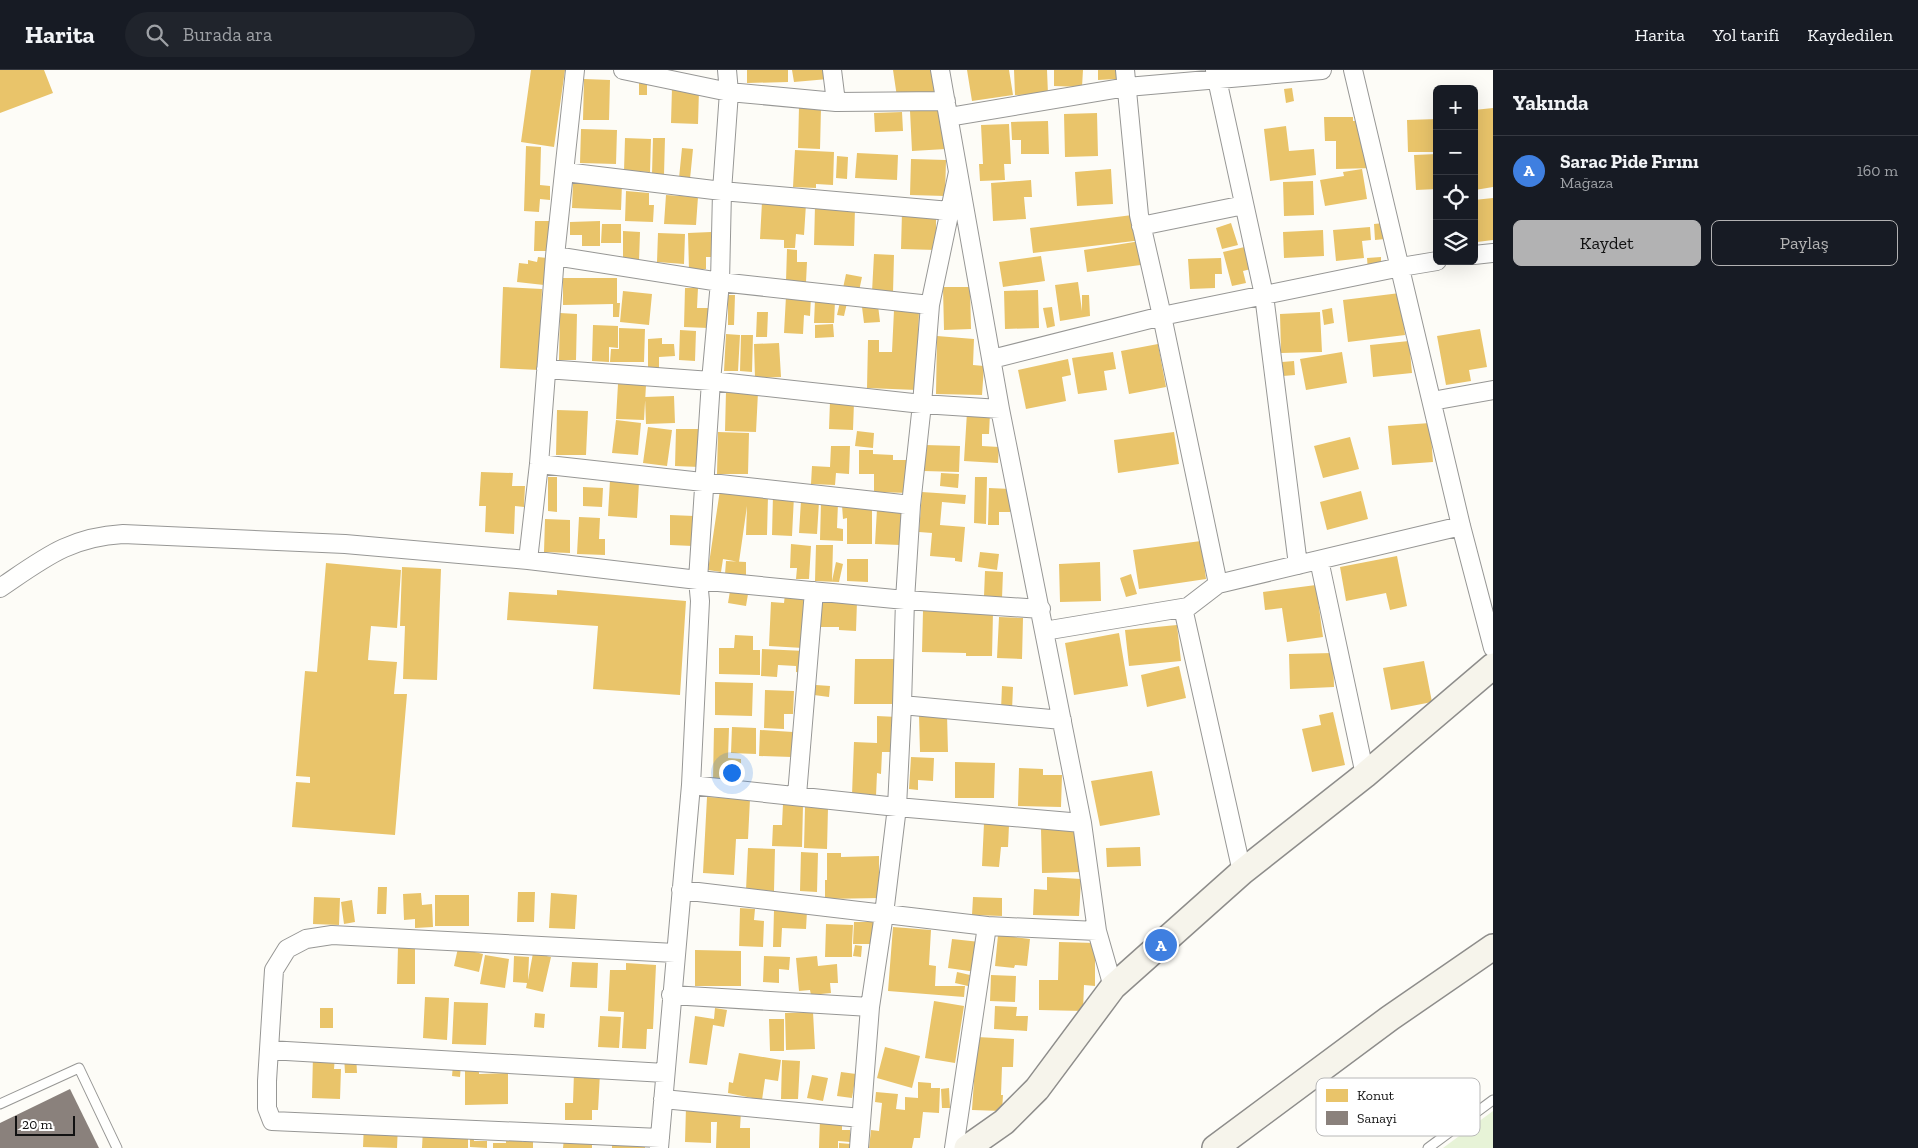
<!DOCTYPE html>
<html lang="tr">
<head>
<meta charset="utf-8">
<style>
  :root { --surface:#171b24; --page:#20242c; --text:#f1f3f6; --muted:#9ea1a6; --line:#363941; --accent:#b2b2b3 }
  body { margin:0; font-family:"Zilla Slab",serif; background:var(--page); color:var(--text) }
  .controls { position:absolute; right:15px; top:15px; display:grid; overflow:hidden; border-radius:8px; box-shadow:0 5px 20px #0002 }
  .controls button { width:45px; height:45px; display:grid; place-items:center; padding:0; border:0; border-bottom:1px solid var(--line); background:var(--surface); color:var(--text); font:25px sans-serif }
  .scale { position:absolute; left:15px; bottom:12px; width:60px; box-sizing:border-box; padding-left:5px; border:2px solid #111; border-top:0; font-size:14px; line-height:18px; white-space:nowrap; color:#111; -webkit-text-stroke:4px #fff; paint-order:stroke }
  .you { position:absolute; left:731px; top:702px; width:18px; height:18px; margin:-12px; border:4px solid #fff; border-radius:50%; background:#1a73e8; box-shadow:0 0 0 8px #1a73e833 }
  .badge { display:grid; place-items:center; width:32px; height:32px; border-radius:50%; background:var(--accent); color:#fff; font-size:16px; font-weight:700 }
  .pin { position:absolute; translate:-50% -50%; border:2px solid #fff; box-shadow:0 1px 5px #0006 }
  .list { margin:0; padding:0; list-style:none }
  h2 { display:flex; justify-content:space-between; align-items:center; height:65px; margin:0; padding:0 20px; font-size:21px }
  h2 small { font-size:16px; font-weight:400; color:var(--muted) }
  .list li { display:grid; grid-template-columns:32px 1fr auto; gap:15px; align-items:center; box-sizing:border-box; height:70px; padding:0 20px; border-top:1px solid var(--line) }
  .list b { display:block; font-size:19px; white-space:nowrap }
  .list p { margin:0; font-size:16px; white-space:nowrap; color:var(--muted) }
  .list em { font-size:16px; font-style:normal; color:var(--muted) }
  .actions { display:flex; gap:10px; padding:15px 20px }
  .actions a { flex:1; padding:11px 0; border:1px solid var(--accent); border-radius:8px; text-align:center; font-size:18px; color:var(--accent) }
  .actions .main { background:var(--accent); color:#111 }
  .icon { flex:none; width:28px; height:28px; fill:none; stroke:currentColor; stroke-width:2; stroke-linecap:round; stroke-linejoin:round }
  .map { position:relative; flex:none; width:1493px; height:1078px; overflow:hidden }
  header { display:flex; align-items:center; gap:30px; box-sizing:border-box; height:70px; padding:0 25px; background:var(--surface); border-bottom:1px solid var(--line) }
  header strong { font-size:24px }
  nav { display:flex; gap:28px; margin-inline-start:auto; font-size:18px }
  .search { width:350px; height:45px; background:var(--page); display:flex; align-items:center; gap:12px; box-sizing:border-box; padding:0 18px; border-radius:28px; color:var(--muted); font-size:19px }
  main { display:flex }
  aside { flex:1; background:var(--surface) }
  .map>svg:first-child { display:block }
  .green { fill:#e7f3d7 }
  .homes { fill:#e9c46a }
  .industry { fill:#8a817c }
  .lines { fill:none; stroke-linecap:round; stroke-linejoin:round }
  .lane-casing { stroke:#979795; stroke-width:11 }
  .street-casing { stroke:#979795; stroke-width:20 }
  .secondary-casing { stroke:#8e8d8b; stroke-width:28 }
  .lane { stroke:#fffffe; stroke-width:9 }
  .street { stroke:#fffffe; stroke-width:18 }
  .secondary { stroke:#f6f4eb; stroke-width:25 }
  .key { fill:#fff; stroke:#b8b8b8; stroke-width:1 }
  .key-label { font-size:14px; fill:#111 }
</style>
</head>
<body>
<header>
<strong>Harita</strong>
<div class="search"><svg class="icon" aria-label="search" viewBox="0 0 24 24"><circle cx="10" cy="10" r="6"/><path d="M15 15l6 6"/></svg>Burada ara</div>
<nav><a>Harita</a><a>Yol tarifi</a><a>Kaydedilen</a></nav>
</header>
<main>
<div class="map">
<svg width="1493" height="1078" viewBox="0 0 1493 1078">
  <rect width="100%" height="100%" fill="#fdfcf7"/>
  <!-- green -->
  <path class="green" d="M1493,1041v37h-50z"/>
  <!-- homes -->
  <path class="homes" d="M0,0h44l9,23 -53,20z
    M531,0h34l-11,77 -33,-5z
    M747,0h41v12l-41,1z
    M792,0h35l1,9 -34,3z
    M893,0h44l3,21 -43,6z
    M967,0h42l4,25 -41,6z
    M1014,0h33l1,24 -33,1z
    M1054,0h29l-1,17 -28,-1z
    M1098,0h36l1,8 -37,2z
    M584,9l26,1 -1,40h-26z
    M647,12v13h-8v-12z
    M672,18l27,2 -1,34 -27,-1z
    M1292,18l2,13 -8,2 -2,-14z
    M799,37l22,1 -1,41 -22,-1z
    M1493,38v79l-18,3 -1,-80z
    M944,40l2,39 -34,2 -2,-40z
    M902,42l1,19 -28,1 -1,-19z
    M1097,43l1,43 -33,1 -1,-43z
    M1324,47h29v4l20,-1 1,48 -38,1v-28h-11z
    M1437,49v33h-29l-1,-32z
    M1048,51l1,33h-28v-14h-9l-1,-18z
    M1009,54l2,40h-7l1,16 -25,1 -1,-17h4l-2,-39z
    M1286,56l3,25 25,-2 2,26 -46,6 -6,-52z
    M581,59l36,1 -1,34 -36,-1z
    M625,68l26,1 -1,33 -26,-1z
    M653,68h12l-1,37 -12,-1z
    M526,76l15,1 -1,38 10,1v14l-10,-1 -1,13 -15,-1z
    M682,78l11,1 -3,30 -11,-1z
    M795,80l39,2 -1,33 -17,-1v4l-23,-1z
    M857,83l41,2 -1,25 -42,-2z
    M1437,84v35l-21,1 -2,-35z
    M837,86l11,1 -1,22 -11,-1z
    M911,89l35,1 -1,36 -35,-1z
    M1111,99l2,35 -36,2 -2,-34z
    M1362,99l5,30 -42,7 -5,-26 24,-4 -1,-4z
    M1031,110l1,17h-8l2,22 -33,2 -2,-38z
    M1313,111l1,34 -30,1 -1,-34z
    M573,112l49,2 -1,26 -49,-2z
    M626,121l23,2v12h5l-1,17 -28,-1z
    M666,125l32,2 -2,28 -32,-1z
    M1493,128v42l-16,2 -3,-42z
    M762,132l44,2 -2,31 -8,-1 -1,14h-11v-8l-24,-1z
    M815,136l40,2 -1,38 -40,-1z
    M902,142h34v38l-35,-1z
    M1148,143l3,26 -118,14 -3,-25z
    M535,151h17l-1,30h-17z
    M600,151v25h-18v-11h-12v-13z
    M1231,153l7,22 -16,4 -6,-21z
    M1384,153l1,16 -10,1 -1,-16z
    M602,154h19v19h-20z
    M1370,157l1,13 -9,1 2,17 -28,3 -3,-31z
    M1323,160l1,26 -40,2 -1,-26z
    M623,161l17,1 -1,29h-16z
    M711,162l1,25h-6v12l-17,1 -1,-37z
    M658,163l27,1 -1,30 -27,-2z
    M1153,169l3,24 -69,9 -3,-22z
    M1249,176l6,22 -12,3 3,12 -14,3 -9,-34z
    M787,179l10,1v12h10l-1,20 -20,-1z
    M874,184l20,1 -1,38 -21,-1z
    M1041,186l4,25 -42,6 -4,-25z
    M538,187l9,1 -3,27 -27,-3 2,-19 9,1v-4l9,2z
    M1381,187v13l-13,1 -1,-13z
    M1221,188l1,16h-7v14l-25,1 -2,-30z
    M846,204l16,3 -3,14 -16,-3z
    M563,208h54v25h3l-1,14h-6v-13l-50,1z
    M1078,212l4,29v-16h7l1,21 -30,5 -5,-36z
    M503,217l39,2 -3,81 -39,-2z
    M943,217h27l1,42 -27,1z
    M685,218h13l-1,20h12l-1,20 -24,-1z
    M1038,220l1,38 -34,1 -1,-38z
    M623,221l29,3 -3,31 -29,-3z
    M1400,223l5,42 -57,7 -5,-42z
    M728,225h7l-1,30h-6z
    M786,226l25,1 -1,19 -6,-1 -1,19 -19,-1z
    M815,230l20,1 -1,22h-20z
    M840,232l7,1 -3,13 -7,-1z
    M878,235l2,17 -16,1 -2,-16z
    M1052,237l3,19 -8,2 -4,-20z
    M1332,238l2,15 -10,2 -2,-15z
    M894,240l25,1 -2,79 -50,-2 1,-48h11v12h13z
    M757,242h11l-1,25h-11z
    M1320,242l2,40 -41,1 -1,-39z
    M560,243l17,1 -1,46h-17z
    M833,254l1,13 -19,1v-13z
    M593,255l25,1v22l-9,-1v15l-17,-1z
    M619,258l26,1 -1,33h-34l1,-13h8z
    M1480,259l7,38 -18,3 2,11 -25,4 -9,-49z
    M680,260l16,1 -1,30 -16,-1z
    M726,264l14,1 -2,36h-14z
    M741,265h12l-1,37 -12,-1z
    M937,266l37,3 -1,26 11,1 -2,29 -46,-1z
    M662,268v6h12l1,12 -16,1v13h-11v-31z
    M1409,271l3,32 -39,4 -3,-32z
    M779,273l2,34 -26,1 -1,-34z
    M1158,274l8,43 -37,7 -8,-43z
    M1113,282l3,17 -12,2 3,19 -29,4 -6,-36z
    M1342,282l5,31 -41,7 -6,-31z
    M1068,289l3,16 -9,2 4,24 -40,8 -8,-39z
    M1294,291l1,14 -12,1 -1,-14z
    M618,314l28,1 -2,35 -28,-1z
    M726,321l32,1 -2,40 -31,-1z
    M674,326l1,27 -29,1 -1,-27z
    M830,331l24,1 -1,28 -24,-1z
    M557,340l31,1 -2,44h-30z
    M967,342l23,1 -1,21h-7v12l17,1 -1,16 -34,-2z
    M616,350l25,3 -3,32 -26,-2z
    M1430,353l3,39 -41,3 -4,-39z
    M648,357l24,3 -5,36 -24,-3z
    M676,359h25l-2,38 -24,-1z
    M857,361l17,2 -1,15 -18,-2z
    M718,362l31,1 -1,41h-31z
    M1174,362l5,32 -61,9 -4,-33z
    M1350,367l9,32 -36,9 -9,-32z
    M925,375l35,1 -1,26 -35,-1z
    M831,376h19l-1,28 -13,-1 -1,12 -24,-1 1,-18 18,1z
    M859,380h14v4l20,1v5h17v33l-36,-1v-18h-15z
    M481,402l32,1 -1,13h13l-1,21 -9,-1 -1,28 -29,-2 1,-26h-7z
    M941,403l18,1 -1,14 -18,-2z
    M548,407h9v35l-9,-1z
    M975,407h12l-1,47 -12,-1z
    M610,410l29,2 -2,36 -29,-2z
    M583,417l20,1 -1,19 -19,-1z
    M989,418l22,1 -1,23h-11v13h-11z
    M720,420l48,6 -1,39h-21l1,-29 -8,56 -16,-3 -2,13 -13,-2z
    M1361,421l7,28 -41,11 -7,-28z
    M922,422l44,3 -1,9 -23,-2 -2,23 25,2 -3,35 -7,-1v-3l-25,-2 2,-23 -13,-1z
    M773,425l21,1 -2,40 -20,-1z
    M801,431l18,1 -2,32 -18,-1z
    M821,433h17l-1,25 6,1v12l-23,-1z
    M872,434v40h-25v-26l-4,1 -1,-14z
    M877,439l25,2 -2,34 -25,-1z
    M670,445l24,1 -1,30 -23,-1z
    M579,447l21,1 -1,21h6v16l-28,-1z
    M545,449l25,1v33l-26,-1z
    M1201,471l5,38 -67,10 -6,-39z
    M791,474l20,2 -2,33h-13l1,-11h-7z
    M816,475h17l-1,36 4,-19 7,2 -4,18 -24,-1z
    M980,482l19,2 -2,16 -19,-3z
    M1397,486l10,50 -17,4 -4,-17 -40,8 -6,-34z
    M847,489h21v23l-21,-1z
    M726,491l20,1v13l-21,-1z
    M1100,492l1,39 -41,1 -1,-38z
    M326,493l75,7 -4,58 -26,-2 -3,34 29,2 -3,32h13l-12,141 -103,-8 4,-45 14,1v-6l-14,-1 9,-105 12,1z
    M402,497l39,2 -4,111 -34,-1 2,-53h-5z
    M985,501l18,1 -1,26 -18,-2z
    M1131,504l6,20 -11,3 -6,-19z
    M1316,515l7,52 -36,5 -5,-34 -17,2 -2,-18z
    M557,520l129,11 -6,94 -87,-6 5,-63 -91,-6 2,-28 48,3z
    M730,521l18,3 -2,12 -18,-3z
    M785,524l21,1 -3,53 -34,-2 2,-44 13,1z
    M820,530l37,1 -1,30 -17,-1v-3h-20z
    M923,541l70,1 -1,44h-26v-3l-44,-1z
    M999,547l24,1 -1,41 -25,-1z
    M1177,555l4,36 -52,5 -4,-36z
    M1119,563l9,53 -54,9 -9,-52z
    M735,565l18,1v14h7v25l-41,-1v-26h15z
    M762,579l43,2 -1,22 -8,-1v-6l-18,-1 -1,12 -16,-1z
    M1333,583l1,34 -44,2 -1,-35z
    M855,589h41v45h-42z
    M1424,591l8,41 -41,8 -8,-42z
    M1179,596l7,32 -39,9 -6,-32z
    M715,612l38,1 -1,33 -37,-1z
    M816,615l14,1 -1,11 -15,-2z
    M1002,616l11,1 -1,23h-11z
    M765,620l29,1 -1,23h-9v15l-20,-1z
    M1333,642l12,53 -33,7 -10,-43 19,-4 -2,-10z
    M947,644l1,38h-28l-1,-37z
    M877,646l20,1 -1,35h-14l-1,22 -4,-1 -1,23 -24,-1 2,-53 23,1z
    M732,657l24,1v26l-25,-1z
    M714,658h15l-1,30 13,1v21h-28z
    M760,660l33,2 -1,25 -33,-1z
    M911,687l23,1 -1,23 -15,-1v10l-9,-1z
    M955,692l40,1 -1,35h-39z
    M1019,698l24,1v6h19l-1,32 -43,-1z
    M1152,701l8,44 -60,11 -9,-45z
    M707,727l43,2 -2,40h-12l-2,36 -31,-2z
    M783,734l20,1 -1,42 -30,-1 1,-21h9z
    M805,737l23,1 -1,41 -23,-1z
    M984,753l25,2 -1,22h-7l-2,20 -17,-1z
    M1041,759h39l1,43 -39,1z
    M1140,777l1,19 -34,1 -1,-19z
    M748,778l27,1 -1,42 -28,-1z
    M801,782l17,1 -1,39 -17,-1z
    M827,783h14v4l38,-1v42l-54,1v-19h2z
    M1047,807l34,2 -2,37 -46,-1 1,-26 13,1z
    M378,817h9l-1,27h-9z
    M518,822h17l-1,30h-17z
    M421,823l1,12 10,-1 1,23 -18,1v-9l-11,1 -1,-26z
    M551,823l26,2 -2,34 -26,-1z
    M435,825h34v31h-34z
    M314,827l26,1 -1,27 -26,-1z
    M973,827l29,1v18l-30,-1z
    M352,830l3,22 -11,2 -3,-22z
    M740,838l15,1 -1,11 10,1 -1,26 -24,-1z
    M774,840l33,1 -1,18 -24,-1 -1,19h-8z
    M854,852h22v22h-23z
    M826,854l27,1 -1,19h-2h2v13h-27z
    M893,857l38,3 -2,35 7,1 -1,20h30l-1,11 -76,-6z
    M998,865l32,4 -3,27 -12,-1 -1,3 -19,-2z
    M952,869l28,3 -4,30 -28,-4z
    M1059,872l36,1v43l-11,-1 -1,26 -44,-1v-30h19z
    M855,875l7,1 -1,11 -8,-1z
    M398,877h17v37h-18z
    M458,878l25,6 -4,18 -25,-6z
    M695,880l46,1v35h-46z
    M533,883l18,4 -8,35 -17,-4 1,-5 -14,-1 1,-26 15,1 -1,23z
    M485,885l24,4 -4,29 -25,-4z
    M764,886l26,1 -1,13 -10,-1v14l-16,-1z
    M817,886l1,10 19,-2 1,19h-8l1,10 -20,2 -1,-5 -11,1 -3,-33z
    M572,892l26,1 -1,25 -27,-1z
    M626,893l30,2 -3,64h-6l-1,20 -24,-1 2,-36 -16,-1 2,-41h16z
    M957,902l13,3 -2,11 -13,-3z
    M991,905l25,1 -1,26 -25,-1z
    M425,927l24,1 -2,42 -24,-2z
    M934,931l30,5 -9,57 -30,-5z
    M454,932l34,1 -2,42 -34,-1z
    M995,936l22,1 -1,9h12l-1,15 -33,-2z
    M320,938h13v20h-13z
    M715,938l12,2 -3,17 -11,-2 -6,40 -18,-2 6,-47 19,3z
    M813,942l2,37 -29,1 -1,-37z
    M535,943l10,1 -1,14 -10,-1z
    M600,946l21,1 -2,31 -21,-1z
    M769,949h15v32h-14z
    M977,967l37,2 -1,28h-11l-1,28h2l-1,16 -30,-1z
    M885,977l35,9 -8,32 -35,-10z
    M739,983l42,7 -3,21 -13,-2 -3,21 -34,-7 1,-11 4,1z
    M356,984l1,19h-12l-1,-18z
    M313,985l22,1 -1,13h7l-1,30 -28,-1z
    M782,990l18,1 -2,38h-17z
    M453,995h8l-1,12 -8,-1z
    M479,995v9l29,-1v31l-43,1v-39z
    M574,1002l26,1 -2,37h-6v10h-27v-17h8z
    M841,1002l15,2 -4,24 -15,-2z
    M812,1005l16,3 -5,23 -16,-3z
    M918,1012l13,1v5h9l-1,25 -16,-1 -3,26h-6l-2,10h-43l2,-18 8,1 3,-28 -7,-1 1,-10 22,2 -2,15 9,1v-13l13,1z
    M949,1018l1,20h-8l-1,-19z
    M686,1037l55,5 -1,16h10v20h-34l1,-26h-6v21l-26,-1z
    M820,1049h22v11h8v12l-12,-1v7h-19z
    M364,1053l34,1 -1,24 -34,-1z
    M423,1059h45v19h-46z
    M506,1059l17,1 -1,12h11v6h-40v-5h13z
    M470,1061h3l1,10h13v7l-17,-1z
    M564,1068l28,2v8h-29z
    M612,1068l33,1v9h-33z
    M839,1073l12,1v4h-12z"/>
  <!-- industry -->
  <path class="industry" d="M70,1019l29,59h-99v-25z"/>
  <g class="lines">
    <defs>
      <path id="lane" d="M0,1034l79,-36 38,80
        M1428,1078l65,-48"/>
      <path id="street" d="M623,0l106,22 107,10 110,-1
        M832,0l4,32
        M940,0l60,339 82,414 15,108 16,56
        M1125,0l14,145 23,101 56,268
        M1215,0l49,225 34,270
        M1353,0l108,456 32,122
        M949,47l178,-30 195,-17
        M565,102l157,19 228,20
        M1141,156l103,-21
        M1474,185l19,-2
        M555,186l165,26 210,23
        M992,289l170,-43 239,-49 36,-6
        M546,299l165,12 211,23 78,5
        M1432,331l61,-11
        M539,394l372,41
        M528,490l11,-96 16,-208 20,-186
        M1319,490l46,215
        M0,518c43,-29 69,-51 123,-54l222,10 183,16 170,20 207,20 136,9
        M1183,538l59,264
        M1044,561l144,-24 30,-23 243,-58
        M902,635l160,15
        M691,715l206,22 185,16
        M797,725l17,-204
        M681,820l306,36 110,5
        M671,925l199,12
        M269,980l396,23
        M663,1029l198,19
        M660,1068l-388,-17 -5,-13v-27l7,-111 13,-21 19,-10 26,-4 343,18
        M659,1078l32,-363 9,-184 -2,-21 13,-199 9,-99 2,-91 7,-99 -2,-22
        M859,1078l11,-141 14,-93 13,-107 5,-102 3,-105 6,-95 11,-101 8,-99 28,-133
        M954,1078l33,-222"/>
      <path id="secondary" d="M967,1078l37,-26 33,-33 76,-102 129,-115 123,-97 128,-109
        M1215,1078l175,-130 103,-71"/>
    </defs>
    <!-- lane casing -->
    <use href="#lane" class="lane-casing"/>
    <!-- street casing -->
    <use href="#street" class="street-casing"/>
    <!-- secondary casing -->
    <use href="#secondary" class="secondary-casing"/>
    <!-- lane -->
    <use href="#lane" class="lane"/>
    <!-- street -->
    <use href="#street" class="street"/>
    <!-- secondary -->
    <use href="#secondary" class="secondary"/>
  </g>
  <!-- legend -->
  <rect x="1316" y="1008" width="164" height="58" rx="8" class="key"/>
  <rect x="1326" y="1019" width="22" height="13" fill="#e9c46a"/>
  <rect x="1326" y="1041" width="22" height="14" fill="#8a817c"/>
  <g class="key-label">
    <text x="1357" y="1030">Konut</text>
    <text x="1357" y="1053">Sanayi</text>
  </g>
</svg>
<div class="controls">
<button>+</button>
<button>−</button>
<button><svg class="icon" aria-label="locate" viewBox="0 0 24 24"><circle cx="12" cy="12" r="6"/><path d="M12 2v4M12 18v4M2 12h4M18 12h4"/></svg></button>
<button><svg class="icon" aria-label="layers" viewBox="0 0 24 24"><path d="M12 4l9 5-9 5-9-5zM3 14l9 5 9-5"/></svg></button>
</div>
<div class="scale">20 m</div>
<div class="you"></div>
<div class="pin badge" style="left:1161px;top:875px;background:#3f7fe0">A</div>
</div>
<aside>
<h2>Yakında<small></small></h2>
<ul class="list">
<li><span class="badge" style="background:#3f7fe0">A</span><div><b>Sarac Pide Fırını</b><p>Mağaza</p></div><em>160 m</em></li>
</ul>
<div class="actions"><a class="main">Kaydet</a><a>Paylaş</a></div>
</aside>
</main>
</body>
</html>
